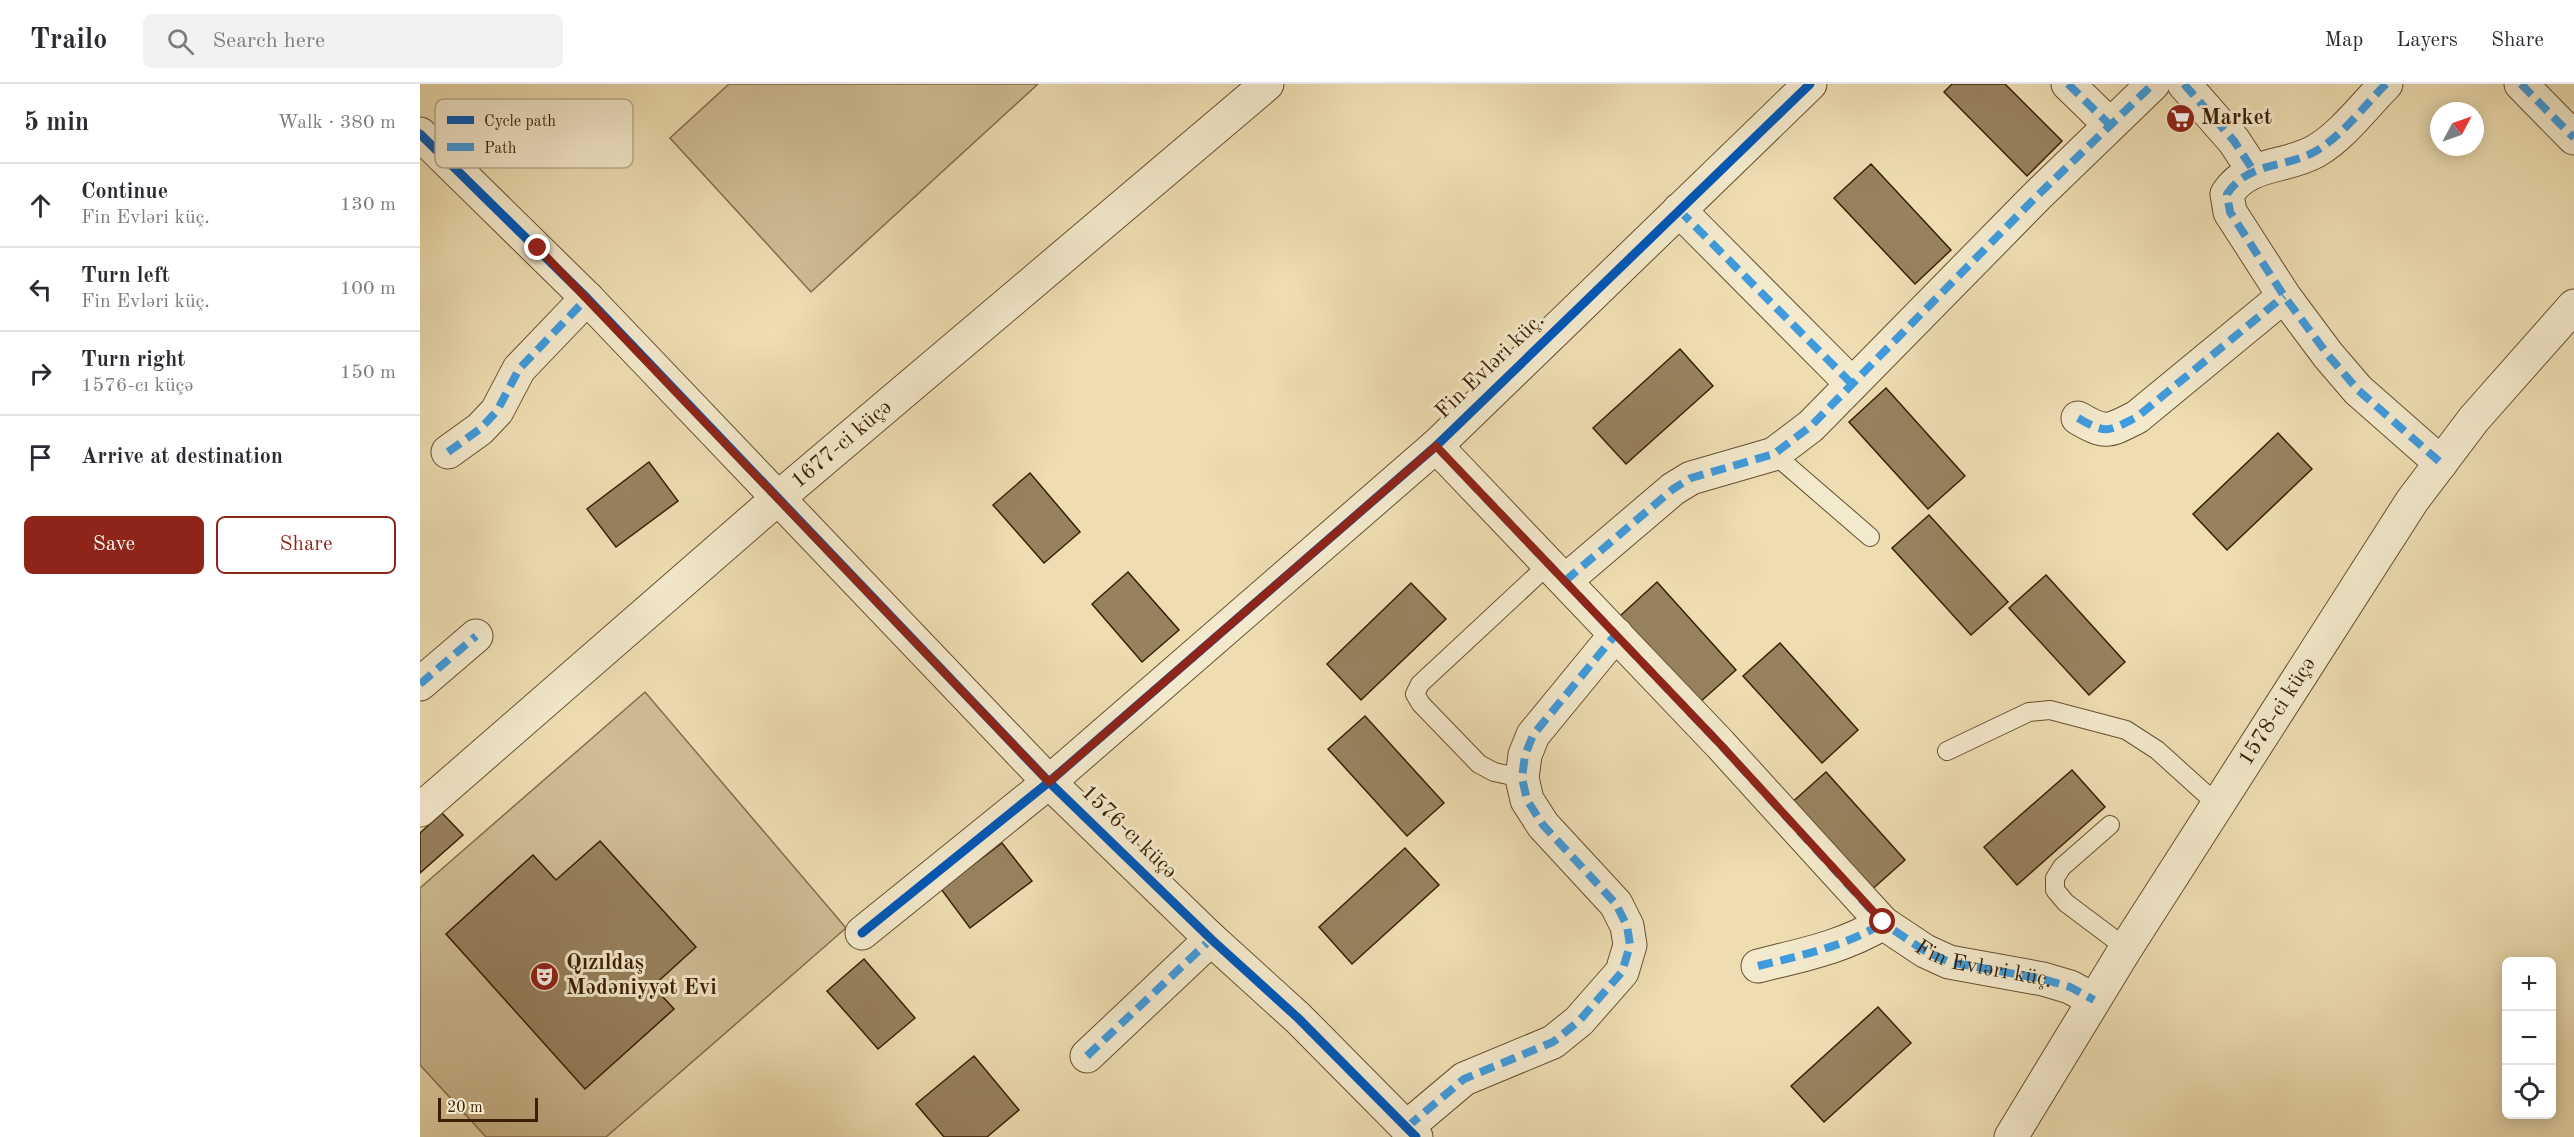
<!DOCTYPE html>
<html lang="en">
<head>
<meta charset="utf-8">
<style>
  :root { --surface:#fff; --page:#f2f2f3; --text:#2b2b33; --muted:#7c7c81; --line:#e1e1e2; --accent:#8f2418 }
  body { margin:0; font-family:"Old Standard TT",serif; background:var(--page); color:var(--text) }
  .controls { position:absolute; right:18px; bottom:18px; display:grid; overflow:hidden; border-radius:9px; box-shadow:0 3px 15px #0003 }
  .controls button { width:54px; height:54px; display:grid; place-items:center; padding:0; border:0; border-bottom:2px solid var(--line); background:var(--surface); color:var(--text); font:30px sans-serif }
  .compass { position:absolute; left:2010px; top:18px; width:54px; height:54px; border-radius:50%; background:var(--surface); box-shadow:0 3px 15px #0003; rotate:49deg }
  .scale { position:absolute; left:18px; bottom:15px; width:100px; box-sizing:border-box; padding-left:6px; border:3px solid #3b1f05; border-top:0; font-size:16px; line-height:21px; white-space:nowrap; color:#3b1f05; -webkit-text-stroke:4px #f3e9cc; paint-order:stroke }
  .stop { position:absolute; width:18px; height:18px; margin:-14px; border:4px solid #8f2418; border-radius:50%; background:#fff }
  .stop.end { background:#8f2418; border-color:#fff; box-shadow:0 2px 6px #0008 }
  .list { margin:0; padding:0; list-style:none }
  h2 { display:flex; justify-content:space-between; align-items:center; height:78px; margin:0; padding:0 24px; font-size:26px }
  h2 small { font-size:20px; font-weight:400; color:var(--muted) }
  .list li { display:grid; grid-template-columns:39px 1fr auto; gap:18px; align-items:center; box-sizing:border-box; height:84px; padding:0 24px; border-top:2px solid var(--line) }
  .list b { display:block; font-size:22px; white-space:nowrap }
  .list p { margin:0; font-size:20px; white-space:nowrap; color:var(--muted) }
  .list em { font-size:20px; font-style:normal; color:var(--muted) }
  .actions { display:flex; gap:12px; padding:18px 24px }
  .actions a { flex:1; padding:14px 0; border:2px solid var(--accent); border-radius:9px; text-align:center; font-size:21px; color:var(--accent) }
  .actions .main { background:var(--accent); color:#fff }
  .icon { flex:none; width:33px; height:33px; fill:none; stroke:currentColor; stroke-width:2; stroke-linecap:round; stroke-linejoin:round }
  .map { position:relative; flex:none; width:2154px; height:1053px; overflow:hidden }
  header { display:flex; align-items:center; gap:36px; box-sizing:border-box; height:84px; padding:0 30px; background:var(--surface); border-bottom:2px solid var(--line) }
  header strong { font-size:28px }
  nav { display:flex; gap:33px; margin-inline-start:auto; font-size:21px }
  .search { width:420px; height:54px; background:var(--page); display:flex; align-items:center; gap:15px; box-sizing:border-box; padding:0 21px; border-radius:9px; color:var(--muted); font-size:22px }
  main { display:flex }
  aside { flex:1; background:var(--surface) }
  .map>svg:first-child { display:block }
  .green { fill:#cfbd94; stroke:#856e4c; stroke-width:1.5 }
  .building { fill:#98825e; stroke:#3b1f05; stroke-width:1.5 }
  .lines { fill:none; stroke-linecap:round; stroke-linejoin:round }
  .service-casing { stroke:#684e30; stroke-width:20 }
  .minor-casing { stroke:#684e30; stroke-width:35 }
  .service { stroke:#f3e9cc; stroke-width:18 }
  .minor { stroke:#f3e9cc; stroke-width:33 }
  .quiet { stroke:#3f9bdd; stroke-width:8; stroke-dasharray:15 8; stroke-linecap:butt }
  .cycleway-casing { stroke:#f3e9cc; stroke-width:13 }
  .cycleway { stroke:#0057b8; stroke-width:9 }
  .route { stroke:#8f2418; stroke-width:8 }
  .labels { text-anchor:middle; dominant-baseline:central; stroke-width:6; stroke-linejoin:round; paint-order:stroke }
  .poi-label { font-size:22px; font-weight:bold; fill:#3b1f05; stroke:#f3e9cc; text-anchor:start }
  .street-label { font-size:22px; fill:#3b1f05; stroke:#f3e9cc }
  .key { fill:#f3e9cc; stroke:#bcac90; stroke-width:1.5 }
  .key-label { font-size:16px; fill:#3b1f05 }
</style>
</head>
<body>
<header>
<strong>Trailo</strong>
<div class="search"><svg class="icon" aria-label="search" viewBox="0 0 24 24"><circle cx="10" cy="10" r="6"/><path d="M15 15l6 6"/></svg>Search here</div>
<nav><a>Map</a><a>Layers</a><a>Share</a></nav>
</header>
<main>
<aside>
<h2>5 min<small>Walk · 380 m</small></h2>
<ul class="list">
<li><svg class="icon" aria-label="ahead" viewBox="0 0 24 24"><path d="M12 20V5M6 11l6-6 6 6"/></svg><div><b>Continue</b><p>Fin Evləri küç.</p></div><em>130 m</em></li>
<li><svg class="icon" aria-label="left" viewBox="0 0 24 24"><path d="M17 20v-9H6M10 6l-5 5 5 5"/></svg><div><b>Turn left</b><p>Fin Evləri küç.</p></div><em>100 m</em></li>
<li><svg class="icon" aria-label="right" viewBox="0 0 24 24"><path d="M7 20v-9h11M14 6l5 5-5 5"/></svg><div><b>Turn right</b><p>1576-cı küçə</p></div><em>150 m</em></li>
<li><svg class="icon" aria-label="arrive" viewBox="0 0 24 24"><path d="M6 21V4h12l-3 4 3 4H6"/></svg><div><b>Arrive at destination</b></div></li>
</ul>
<div class="actions"><a class="main">Save</a><a>Share</a></div>
</aside>
<div class="map">
<svg width="2154" height="1053" viewBox="0 0 2154 1053">
  <rect width="100%" height="100%" fill="#edddb1"/>
  <filter id="stains"><feTurbulence type="fractalNoise" baseFrequency=".00333" numOctaves="4"/><feColorMatrix values="0 0 0 0 .2 0 0 0 0 .09 0 0 0 0 .02 0 0 0 .5 -.17"/></filter>
  <radialGradient id="worn" r=".72"><stop offset=".6" stop-color="#630" stop-opacity="0"/><stop offset="1" stop-color="#630" stop-opacity=".3"/></radialGradient>
  <!-- green -->
  <path class="green" d="M309,0h309l-227,208 -141,-154z
    M225,608l201,236 -240,209h-120l-66,-72v-177z"/>
  <!-- building -->
  <path class="building" d="M1532,0h53l57,57 -35,35 -83,-84z
    M1451,80l80,86 -36,34 -81,-86z
    M1260,265l33,37 -87,78 -33,-36z
    M1466,304l79,88 -37,33 -79,-87z
    M1858,349l34,36 -85,81 -34,-36z
    M229,378l29,39 -62,46 -29,-38z
    M610,389l50,59 -36,31 -51,-58z
    M1509,431l79,87 -37,33 -79,-87z
    M708,488l51,58 -37,32 -50,-58z
    M1626,491l79,87 -36,33 -80,-87z
    M1237,498l79,88 -37,33 -79,-87z
    M991,499l35,36 -85,81 -34,-36z
    M1360,559l78,87 -36,33 -79,-87z
    M945,632l79,87 -37,33 -79,-87z
    M1652,686l33,37 -88,78 -33,-38z
    M1406,688l79,88 -37,33 -79,-88z
    M22,729l21,22 -43,38v-40z
    M180,757l96,106 -43,39 21,23 -89,80 -139,-155 87,-79 23,25z
    M582,759l30,38 -62,47 -29,-39z
    M985,764l34,37 -87,79 -33,-37z
    M444,875l51,59 -37,31 -51,-58z
    M1458,923l33,36 -87,79 -33,-36z
    M554,972l45,54 -32,27h-43l-28,-33z"/>
  <g class="lines">
    <defs>
      <path id="service" d="M1354,370l96,83
        M1527,667l82,-39 21,-2 76,20 31,20 62,56
        M1102,694l-28,-6 -15,-8 -58,-60 -6,-10 5,-10 129,-120
        M1690,741l-48,42 -7,11v12l11,13 60,45"/>
      <g id="minor">
        <path d="M1648,0l41,40"/>
        <path d="M1764,0l50,57 19,29"/>
        <path d="M1966,0c-22,22 -43,51 -70,67 -32,18 -67,10 -89,43l3,18 54,84 44,59 30,35 83,73"/>
        <path d="M2101,0l53,54"/>
        <path d="M0,50l167,164 462,484 162,157 87,79 118,119"/>
        <path d="M1259,126l173,174"/>
        <path d="M1658,334c29,17 31,13 59,-1l147,-121"/>
        <path d="M1016,362l284,298 163,179 42,28 24,11 94,17 27,8 24,13"/>
        <path d="M28,368l32,-23 17,-18 22,-42 68,-71"/>
        <path d="M1145,497l108,-92 18,-11 83,-24 37,-28 225,-229 117,-113"/>
        <path d="M0,600l56,-48"/>
        <path id="s1" d="M0,726l357,-311 490,-415"/>
        <path d="M442,849l187,-151 387,-336 374,-362"/>
        <path d="M1338,882c44,-11 86,-19 125,-43"/>
        <path d="M667,972l124,-117"/>
        <path d="M987,1043l57,-48 89,-37 26,-21 43,-49 8,-27 -3,-19 -11,-22 -73,-79 -16,-25 -5,-22 3,-23 8,-20 83,-101"/>
        <path id="s2" d="M1591,1053l115,-189 286,-447 62,-82 100,-113"/>
      </g>
    </defs>
    <!-- service casing -->
    <use href="#service" class="service-casing"/>
    <!-- minor casing -->
    <use href="#minor" class="minor-casing"/>
    <!-- service -->
    <use href="#service" class="service"/>
    <!-- minor -->
    <use href="#minor" class="minor"/>
    <!-- quiet -->
    <g class="quiet">
      <path d="M1648,0l41,40"/>
      <path d="M1764,0l50,57 19,29"/>
      <path d="M1966,0c-22,22 -43,51 -70,67 -32,18 -67,10 -89,43l3,18 54,84 44,59 30,35 83,73"/>
      <path d="M2101,0l53,54"/>
      <path d="M1259,126l173,174"/>
      <path d="M1658,334c29,17 31,13 59,-1l147,-121"/>
      <path id="s3" d="M1016,362l284,298 163,179 42,28 24,11 94,17 27,8 24,13"/>
      <path d="M28,368l32,-23 17,-18 22,-42 68,-71"/>
      <path d="M1145,497l108,-92 18,-11 83,-24 37,-28 225,-229 117,-113"/>
      <path d="M0,600l56,-48"/>
      <path d="M1338,882c44,-11 86,-19 125,-43"/>
      <path d="M667,972l124,-117"/>
      <path d="M987,1043l57,-48 89,-37 26,-21 43,-49 8,-27 -3,-19 -11,-22 -73,-79 -16,-25 -5,-22 3,-23 8,-20 83,-101"/>
    </g>
    <defs>
      <path id="cycleway" d="M0,50l167,164 462,484 162,157 87,79 118,119
        M442,849l187,-151 387,-336 374,-362"/>
    </defs>
    <!-- cycleway casing -->
    <use href="#cycleway" class="cycleway-casing"/>
    <!-- cycleway -->
    <use href="#cycleway" class="cycleway"/>
  </g>
  <g class="lines">
    <!-- route -->
    <path class="route" d="M118,164l511,534 387,-336 284,298 163,178"/>
  </g>
  <!-- icons -->
  <defs>
    <symbol id="supermarket-disc" viewBox="-11 -11 22 22"><circle r="9.5" fill="#8f2418" stroke="#f3e9cc"/><path d="M-6-5.5h2.5l.6 2H6L4.5 2H-2.5L-4.4-4H-6ZM-1.5 3.2a1.3 1.3 0 1 0 .1 0ZM3 3.2a1.3 1.3 0 1 0 .1 0Z" fill="#fff"/></symbol>
    <symbol id="theatre-disc" viewBox="-11 -11 22 22"><circle r="9.5" fill="#8f2418" stroke="#f3e9cc"/><path d="M-5-5.5Q0-4 5-5.5V0Q5 5 0 6Q-5 5-5 0ZM-3.3-2.5H-1v1.5H-3.3ZM1-2.5H3.3v1.5H1ZM-2.8 1Q0 5.5 2.8 1Z" fill="#fff"/></symbol>
  </defs>
  <g fill-rule="evenodd">
    <use href="#supermarket-disc" x="1744" y="18" width="33" height="33"/>
    <use href="#theatre-disc" x="108" y="876" width="33" height="33"/>
  </g>
  <g class="labels">
    <!-- poi labels -->
    <g class="poi-label">
      <text x="1781" y="34">Market</text>
      <text x="146" y="879">Qızıldaş<tspan x="146" dy="25">Mədəniyyət Evi</tspan></text>
    </g>
    <!-- street labels -->
    <g class="street-label">
      <text transform="translate(1070 282) rotate(-44)">Fin Evləri küç.</text>
      <text stroke="none"><textPath href="#s1" startOffset="558">1677-ci küçə</textPath></text>
      <text stroke="none"><textPath href="#s2" startOffset="502">1578-ci küçə</textPath></text>
      <text transform="translate(709 748) rotate(44)">1576-cı küçə</text>
      <text stroke="none"><textPath href="#s3" startOffset="765">Fin Evləri küç.</textPath></text>
    </g>
  </g>
  <!-- legend -->
  <rect x="15" y="15" width="198" height="69" rx="9" class="key"/>
  <rect x="27" y="32" width="27" height="8" fill="#0057b8"/>
  <rect x="27" y="59" width="27" height="8" fill="#3f9bdd"/>
  <g class="key-label">
    <text x="64" y="42">Cycle path</text>
    <text x="64" y="69">Path</text>
  </g>
  <rect width="100%" height="100%" filter="url(#stains)"/>
  <rect width="100%" height="100%" fill="url(#worn)"/>
</svg>
<div class="controls">
<button>+</button>
<button>−</button>
<button><svg class="icon" aria-label="locate" viewBox="0 0 24 24"><circle cx="12" cy="12" r="6"/><path d="M12 2v4M12 18v4M2 12h4M18 12h4"/></svg></button>
</div>
<svg class="compass" viewBox="-18 -18 36 36"><path d="M0-13l5 13h-10z" fill="#e53935"/><path d="M0 13l5-13h-10z" fill="#7c7c81"/></svg>
<div class="scale">20 m</div>
<div class="stop" style="left:1463px;top:838px"></div>
<div class="stop end" style="left:118px;top:164px"></div>
</div>
</main>
</body>
</html>
